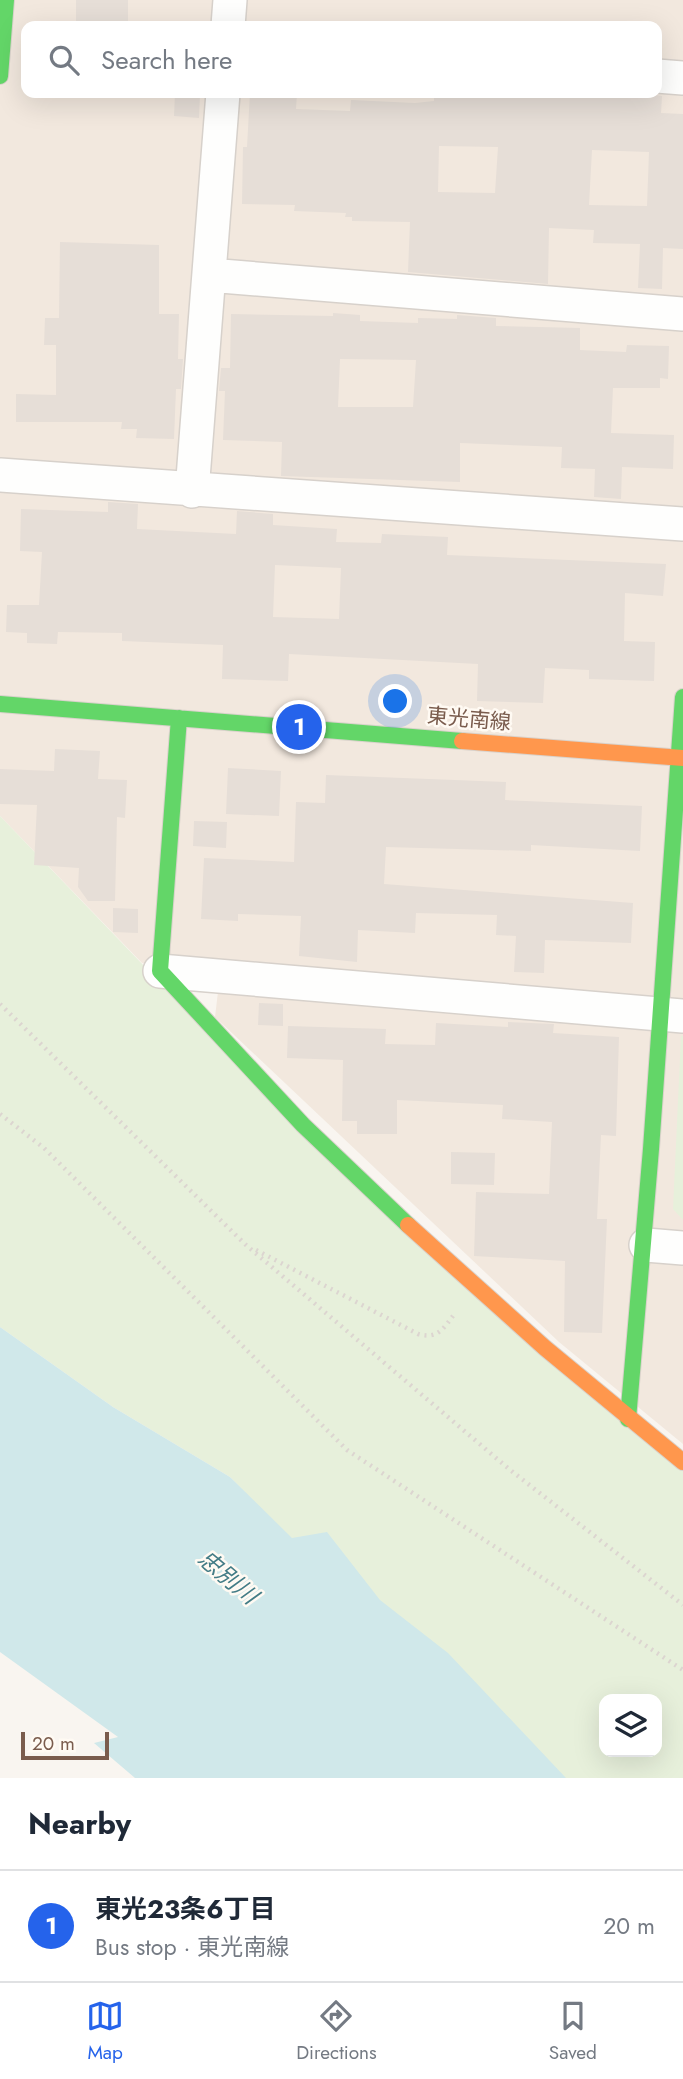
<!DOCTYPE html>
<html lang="en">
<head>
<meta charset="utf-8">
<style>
  :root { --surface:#fff; --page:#f2f2f3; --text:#1f2937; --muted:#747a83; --line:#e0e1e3; --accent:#2563eb }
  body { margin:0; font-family:Jost,"Noto Sans JP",sans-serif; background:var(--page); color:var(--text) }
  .controls { position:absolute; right:21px; bottom:21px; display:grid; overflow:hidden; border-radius:14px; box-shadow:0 7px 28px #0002 }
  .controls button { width:63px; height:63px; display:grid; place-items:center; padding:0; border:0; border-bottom:2px solid var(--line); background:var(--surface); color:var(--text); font:35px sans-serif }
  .scale { position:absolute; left:21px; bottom:18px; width:88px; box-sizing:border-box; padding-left:7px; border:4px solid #7a5c4d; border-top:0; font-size:19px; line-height:24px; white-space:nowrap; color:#7a5c4d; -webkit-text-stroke:5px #fffaf3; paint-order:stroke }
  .you { position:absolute; left:396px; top:702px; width:24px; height:24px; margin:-18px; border:5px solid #fff; border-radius:50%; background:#1a73e8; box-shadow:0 0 0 10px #1a73e833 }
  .badge { display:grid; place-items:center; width:46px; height:46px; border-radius:50%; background:var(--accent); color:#fff; font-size:23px; font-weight:700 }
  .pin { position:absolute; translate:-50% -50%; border:4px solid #fff; box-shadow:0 2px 7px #0006 }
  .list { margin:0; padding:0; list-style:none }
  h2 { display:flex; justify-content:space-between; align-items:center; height:91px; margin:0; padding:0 28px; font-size:30px }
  h2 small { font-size:23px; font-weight:400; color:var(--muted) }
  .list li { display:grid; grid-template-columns:46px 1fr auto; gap:21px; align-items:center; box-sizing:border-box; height:112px; padding:0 28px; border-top:2px solid var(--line) }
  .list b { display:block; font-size:26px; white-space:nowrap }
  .list p { margin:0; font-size:23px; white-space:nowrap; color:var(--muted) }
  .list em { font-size:23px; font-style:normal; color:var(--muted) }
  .icon { flex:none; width:38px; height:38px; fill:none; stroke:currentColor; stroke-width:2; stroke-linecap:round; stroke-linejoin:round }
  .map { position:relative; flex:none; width:683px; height:1778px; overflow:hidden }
  .search { position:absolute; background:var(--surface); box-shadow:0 7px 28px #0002; left:21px; right:21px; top:21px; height:77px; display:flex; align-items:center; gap:18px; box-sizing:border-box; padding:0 24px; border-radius:14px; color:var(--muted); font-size:26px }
  .sheet { height:203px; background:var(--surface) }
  nav { display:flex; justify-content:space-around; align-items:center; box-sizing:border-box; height:98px; border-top:2px solid var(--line); background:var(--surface); font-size:19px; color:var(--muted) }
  nav a { display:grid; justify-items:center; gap:4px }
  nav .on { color:var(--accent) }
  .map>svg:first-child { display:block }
  .residential { fill:#f2e8de; fill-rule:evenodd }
  .green { fill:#e7f0db; fill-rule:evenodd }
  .water { fill:#d0e8ea }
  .building { fill:#e6ded7; fill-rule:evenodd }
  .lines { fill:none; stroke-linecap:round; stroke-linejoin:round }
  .street-casing { stroke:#d7d1cb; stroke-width:36 }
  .fast-casing { stroke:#d9d2cb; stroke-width:18 }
  .slow-casing { stroke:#d9d2cb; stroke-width:18 }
  .path { stroke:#dcd5d0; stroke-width:4.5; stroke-dasharray:2 5; stroke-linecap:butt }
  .street { stroke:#fefefd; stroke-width:33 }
  .fast { stroke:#63d668; stroke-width:16 }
  .slow { stroke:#ff974d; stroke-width:16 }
  .labels { text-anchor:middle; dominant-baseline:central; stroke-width:5; stroke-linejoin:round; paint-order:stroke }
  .street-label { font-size:21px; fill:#7a5c4d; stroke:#fffaf3 }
  .water-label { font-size:23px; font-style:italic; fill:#437c86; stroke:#fffaf3 }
</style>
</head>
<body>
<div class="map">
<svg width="683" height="1778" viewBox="0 0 683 1778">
  <rect width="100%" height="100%" fill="#f9f5f0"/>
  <!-- residential -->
  <path class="residential" d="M0,0h683v1444l-124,-102 -344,-325 5,-42 -78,-12 -142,-147zM26,26h631v67h-631z"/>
  <!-- green -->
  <path class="green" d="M0,816l367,382 316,269v311h-163l-290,-301 -117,-70 -113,-80zM604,1699h53v53h-53z
    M681,1036h2v184l-10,-11z"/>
  <!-- water -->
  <path class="water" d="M0,1327l113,80 117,70 62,61 35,-6 53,68 68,53 118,125h-431l-41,-35 24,-6 -118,-85z"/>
  <!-- building -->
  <path class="building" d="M76,0h52v26h-52z
    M175,93h25l-1,25 -25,-2z
    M250,93h47l-1,16 54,2 1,-11 64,3 19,-2v-8h209l19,3 -1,17 22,1v135l-20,-1 -1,41 -24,-1 2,-44 -47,-1 1,-13 -45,-2 -1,56 -140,-12 2,-50 -58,-1v-4h-7l1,-4 -52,-2 1,-6 -53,-1 1,-57h4zM439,146l59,1 -3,46 -57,-1zM592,150l57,2 -2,54 -58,-1z
    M60,242l99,3v69h20l-1,45h5l-2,30h-5l-2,50 -38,-1 1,-9h-16l1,-7h-106v-28l40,1v-50h-12l1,-27h14z
    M333,313l27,2v6l58,2v-5l39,1v-4l39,3v8l84,2v22l46,2 1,-7 42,1 -1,33 -8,-1v10h-47l-2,45 63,2 -1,34 -51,-2 -1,32 -27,-2 1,-28 -34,-1 1,-21 -102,-4v39l-179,-6 1,-34 -59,-2 2,-49h-6l2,-23h9l1,-54 102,2zM340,359l76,1 -3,47h-75z
    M108,502l30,2 -1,25 99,5 1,-23 36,3v11l64,4 -1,13 45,1 1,-9 66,3 -1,18 219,9 -3,32 -38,-3 -1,48 31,1 -1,39 -65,-2v-9l-44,-2 -2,35 -66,-2 1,-37 -189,-10 -1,27 -66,-2 1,-34 -101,-4v-8l-64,-1 -1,12 -30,-1v-10l-21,-1 1,-27h32l3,-53 -22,-1 1,-42 87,3zM275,565l66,3 -2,51 -66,-2z
    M55,749l45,2 -2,28 29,1 -2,38 -8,-1 -2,84h-27l-10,-14 1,-19 -45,-3 3,-60 -37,-1v-35l54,2z
    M228,768l53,3 -2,45 -53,-2z
    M326,775l180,7 -1,18 137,6 -2,45 -109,-6v6l-145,-4 -2,37 249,19 -2,40 -86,-3 -1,33 -30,-1 2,-36 -20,-1 1,-20 -81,-2 -1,20 -57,-3 -1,32 -58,-6 2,-40 -63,-2v7l-37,-2 3,-61 90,4 2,-60 29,1z
    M194,821l33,1 -1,26 -33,-2z
    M113,908l25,1v24l-25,-1z
    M259,1003l24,1v22l-25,-1z
    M508,1022l46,2 -1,9 66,4 -3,99 -15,-1 -4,84h10l-5,114 -38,-1 1,-71 -91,-5 2,-64 73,2 3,-72 -50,-3 1,-14 -106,-5v34h-40v-13h-15l1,-61 -56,-2 1,-32 98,3 -1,15 50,1 1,-22 72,4z
    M451,1152l44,1 -1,32 -43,-1z"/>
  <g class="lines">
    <defs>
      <path id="street" d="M228,26l2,-26
        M657,76l26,2
        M209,275l474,39
        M0,475l683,49
        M192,491l31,-398
        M160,971l523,45
        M646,1245l37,3"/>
      <path id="fast" d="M0,76l6,-76
        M0,704l462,37
        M179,718l-19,253 143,154 105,100
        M628,1419l23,-270 32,-452"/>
      <path id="slow" d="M462,741l221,17
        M408,1225l137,123 138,114"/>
    </defs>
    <!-- street casing -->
    <use href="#street" class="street-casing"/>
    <!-- fast casing -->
    <use href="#fast" class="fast-casing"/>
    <!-- slow casing -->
    <use href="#slow" class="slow-casing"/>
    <!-- path -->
    <path class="path" d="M0,1004l246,241 263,224 174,136
      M0,1114l44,34 303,302 336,220
      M256,1250l162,84c21,6 26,-7 38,-22"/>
    <!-- street -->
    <use href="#street" class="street"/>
    <!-- fast -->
    <use href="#fast" class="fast"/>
    <!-- slow -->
    <use href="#slow" class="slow"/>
  </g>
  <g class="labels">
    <!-- street labels -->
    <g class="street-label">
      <text transform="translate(469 719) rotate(5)">東光南線</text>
    </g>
    <!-- water labels -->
    <g class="water-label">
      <text transform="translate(228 1577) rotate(40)">忠別川</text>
    </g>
  </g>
</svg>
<div class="controls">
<button><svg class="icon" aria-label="layers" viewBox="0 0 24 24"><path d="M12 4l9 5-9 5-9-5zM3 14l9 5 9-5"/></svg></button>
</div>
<div class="scale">20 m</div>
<div class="you"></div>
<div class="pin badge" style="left:299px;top:727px">1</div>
<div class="search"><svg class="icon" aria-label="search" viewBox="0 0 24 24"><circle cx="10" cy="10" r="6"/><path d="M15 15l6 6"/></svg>Search here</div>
</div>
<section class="sheet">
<h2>Nearby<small></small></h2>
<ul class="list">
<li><span class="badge">1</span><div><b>東光23条6丁目</b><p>Bus stop · 東光南線</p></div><em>20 m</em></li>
</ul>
</section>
<nav>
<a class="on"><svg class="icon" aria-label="map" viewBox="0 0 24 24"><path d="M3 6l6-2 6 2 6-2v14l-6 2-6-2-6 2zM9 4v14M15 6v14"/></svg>Map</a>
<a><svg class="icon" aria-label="directions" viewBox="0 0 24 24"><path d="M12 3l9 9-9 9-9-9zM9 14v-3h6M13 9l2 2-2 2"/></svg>Directions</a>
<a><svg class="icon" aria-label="saved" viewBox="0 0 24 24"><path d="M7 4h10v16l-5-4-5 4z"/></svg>Saved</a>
</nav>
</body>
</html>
